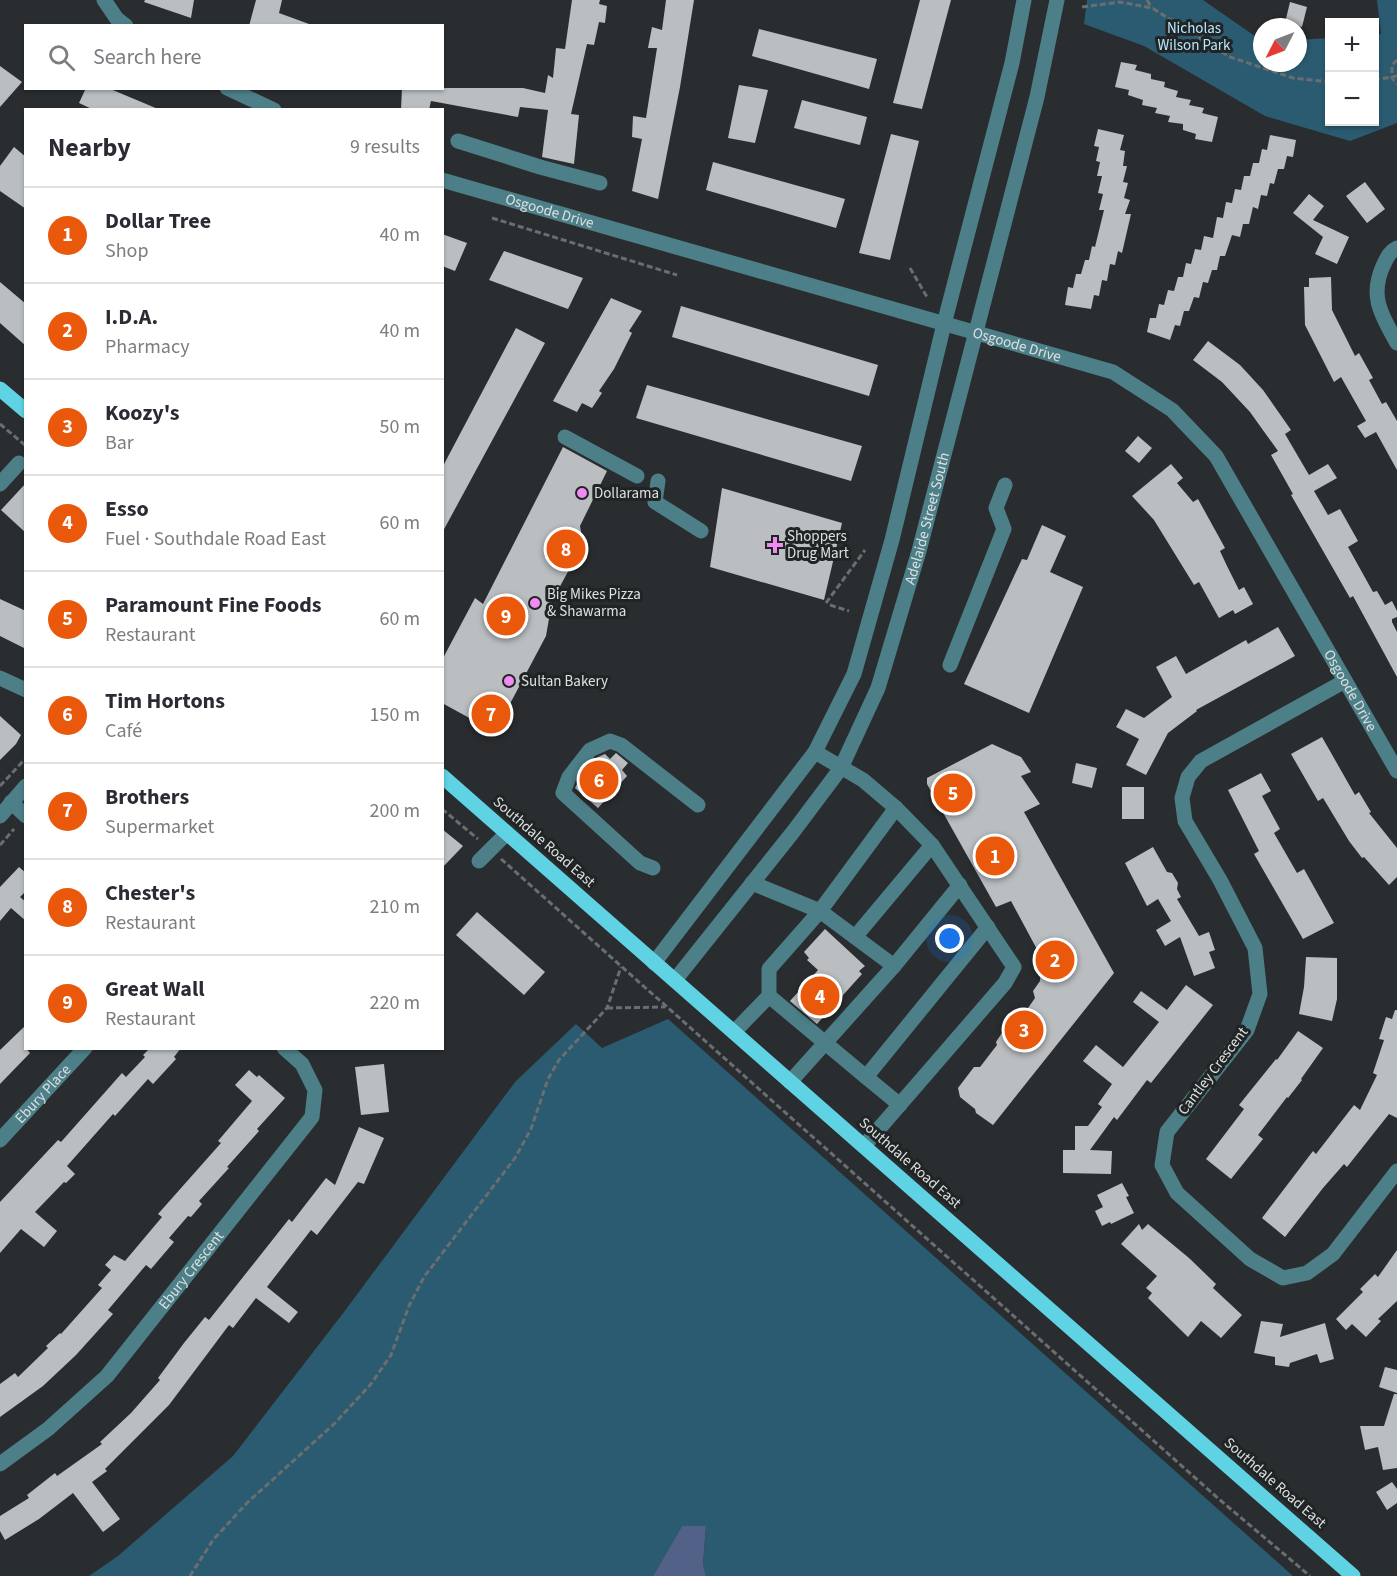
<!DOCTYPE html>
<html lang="en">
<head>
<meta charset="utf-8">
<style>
  :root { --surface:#fff; --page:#f2f2f3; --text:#2b2b33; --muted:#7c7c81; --line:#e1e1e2; --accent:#ea580c }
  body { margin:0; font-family:"Source Sans 3",sans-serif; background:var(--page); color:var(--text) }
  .controls { position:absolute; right:18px; top:18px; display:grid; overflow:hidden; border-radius:0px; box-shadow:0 2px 4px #0004 }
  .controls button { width:54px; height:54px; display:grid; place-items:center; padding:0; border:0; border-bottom:2px solid var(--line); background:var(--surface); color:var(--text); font:30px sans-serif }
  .compass { position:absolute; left:1253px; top:18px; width:54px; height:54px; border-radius:50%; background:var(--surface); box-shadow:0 2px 4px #0004; rotate:228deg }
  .you { position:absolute; left:950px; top:939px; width:21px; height:21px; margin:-15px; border:4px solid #fff; border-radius:50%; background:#1a73e8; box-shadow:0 0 0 9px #1a73e833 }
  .badge { display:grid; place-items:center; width:39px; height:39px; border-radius:50%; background:var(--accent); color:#fff; font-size:20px; font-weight:700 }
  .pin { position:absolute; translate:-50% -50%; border:3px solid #fff; box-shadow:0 2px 6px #0006 }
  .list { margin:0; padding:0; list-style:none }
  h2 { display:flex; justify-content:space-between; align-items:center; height:78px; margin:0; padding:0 24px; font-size:26px }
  h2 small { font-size:20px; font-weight:400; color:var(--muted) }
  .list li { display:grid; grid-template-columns:39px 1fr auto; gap:18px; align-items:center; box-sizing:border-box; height:96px; padding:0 24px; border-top:2px solid var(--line) }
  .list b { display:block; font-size:22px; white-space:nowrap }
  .list p { margin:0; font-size:20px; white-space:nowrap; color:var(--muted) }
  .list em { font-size:20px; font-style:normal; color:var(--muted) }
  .icon { flex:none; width:33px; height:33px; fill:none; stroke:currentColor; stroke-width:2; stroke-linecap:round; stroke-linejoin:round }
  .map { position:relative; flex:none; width:1397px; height:1576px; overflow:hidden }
  .search { position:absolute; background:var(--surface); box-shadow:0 2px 4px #0004; left:24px; top:24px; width:420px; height:66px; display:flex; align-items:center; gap:15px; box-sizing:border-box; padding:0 21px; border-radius:0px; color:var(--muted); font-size:22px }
  .panel { position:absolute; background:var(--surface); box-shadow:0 2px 4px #0004; left:24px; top:108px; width:420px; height:942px; border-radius:0px }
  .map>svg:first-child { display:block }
  .green { fill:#2a5b70 }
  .water { fill:#526188 }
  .building { fill:#babec1 }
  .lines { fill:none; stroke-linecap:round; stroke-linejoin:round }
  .path { stroke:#6b6e70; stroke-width:3; stroke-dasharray:6 3; stroke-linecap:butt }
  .minor { stroke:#4c7f88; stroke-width:15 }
  .major { stroke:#5fd2e4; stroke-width:15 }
  .poi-dot { fill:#f28af3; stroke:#202425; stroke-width:2 }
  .labels { text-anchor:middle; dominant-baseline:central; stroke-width:6; stroke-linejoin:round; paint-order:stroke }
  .park-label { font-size:15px; fill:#b8e7fd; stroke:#202425 }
  .street-label { font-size:15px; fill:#dde0e1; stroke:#202425 }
  .poi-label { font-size:15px; fill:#dde0e1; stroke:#202425; text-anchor:start }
</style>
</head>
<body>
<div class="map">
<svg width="1397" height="1576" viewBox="0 0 1397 1576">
  <rect width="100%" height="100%" fill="#2a2d2f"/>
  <!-- green -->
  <path class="green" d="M1087,0h116l59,41v22h36v-23l31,-2 1,84h44l1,-87 6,-1 -4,-34h20v123l-47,18 -85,-25 -121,-70 -60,-22z
    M668,1019l625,557h-587l-3,-12 3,-38h-24l-29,50h-564l29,-20 115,-100 111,-144 171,-230 61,-58 26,24z"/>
  <!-- water -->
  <path class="water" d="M682,1526h24l-3,38 3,12h-53z"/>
  <!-- building -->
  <path class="building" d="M145,0h49l-3,18 -47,-16z
    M256,0h26l-3,13 30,11 -1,2h-59z
    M572,0h28l-1,4 8,2 -2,17 -6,-1 -5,23 -7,-1 -16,70 8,1 -5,49 -32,-7 6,-47 -28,-3 -2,10 -87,-16 -2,9h-28l1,-22h121l22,5 3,-18 5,3 3,-30 9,1z
    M666,0h28l-14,87 -22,112 -26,-8 10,-52 -10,-2 1,-21 13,2 11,-70h-9l4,-21 10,3z
    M920,0h31l-29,109 -29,-6z
    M1290,2l17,5 -5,20 -17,-4z
    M759,29l118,30 -8,30 -117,-33z
    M1121,62l16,3 -2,5 16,4v5l14,3 -1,5 14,4 -2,6 15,3 -2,5 15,3 -2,5 16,4 -6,25 -17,-3 1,-5 -13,-4v-6l-15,-2 2,-6 -15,-3 2,-5 -15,-3 1,-5 -15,-5 1,-5 -14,-3z
    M0,66l22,16 -22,25z
    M739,85l29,5 -13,53 -27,-5z
    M86,88h22l50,21 -64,1 -15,-7z
    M802,100l65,17 -7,28 -66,-17z
    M1098,129l26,6 -4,15 5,1 -2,15h4l-4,16 5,1 -4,15 6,2 -5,14h6l-9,39 -4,-2 -3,14 -5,-1 -3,17 -5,-1 -3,16 -5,-1 -3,14 -26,-4 3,-18 5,1 3,-14h5l4,-14h4l3,-14 3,1 9,-37h-5l4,-16 -5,-1 4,-17h-5l3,-14 -4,-1 3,-14 -5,-1z
    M891,134l28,7 -29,119 -31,-7z
    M1270,135l26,5 -3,17 -6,-1 -3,13h-6l-4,15 -4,-1 -3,13 -6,-1 -3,14 -5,-2 -4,17h-6l-3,13 -8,-2 -7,21h-5l-3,14h-5l-4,13 -5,-1 -4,16 -5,-1 -5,14h-5l-4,15 -5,-1 -5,15 -23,-8 3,-14h6l3,-14 5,1 4,-15 6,1 4,-14h5l3,-14 5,1 4,-15 6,1 3,-14 9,2 4,-21 6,1 3,-16 6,1 3,-14 6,1 3,-14h6l3,-13h6l3,-14 5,1z
    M14,147l12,10v52l-26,-18v-25z
    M713,162l132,37 -9,29 -130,-38z
    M1365,182l20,27 -18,14 -21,-27z
    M1309,194l15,12 -11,14 36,17 -12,27 -22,-10 8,-17 -30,-24z
    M442,234l25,9 -12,28 -13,-5z
    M504,251l79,27 -15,31 -79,-29z
    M1331,277l1,33 23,46 4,-3 14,25 -4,2 13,24 4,-2 11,19v49l-21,-38 -11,6 -8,-12 9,-5 -25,-44 -7,5 -29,-57 -1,-38h5v-9z
    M0,282l26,22v42l-26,-23z
    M611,298l31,13 -13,20 3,2 -18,36 -15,22 3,2 -10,15 -10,-5 -5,9 -24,-11z
    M681,306l197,59 -9,31 -197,-59z
    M516,328l29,15 -103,190v-65z
    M1208,341l32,24 23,25 28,40 -6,4 24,41 19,-11 9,14 -23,13 14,24 12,-6 18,32 -10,6 25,45 4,-1 8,14 7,-4 5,10v6l-5,2v3l5,10v45l-44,-81 -3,2 -59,-103 2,-1 -22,-39 7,-4 -28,-39 -28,-30 -29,-22z
    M647,385l215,61 -11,35 -215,-63z
    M1138,436l14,12 -13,15 -14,-12z
    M563,447l44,24 -27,55 3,18 -31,57 -6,35 -51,96 -53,-29v-43l33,-62 8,6z
    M1171,464l12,14 -6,5 16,19 5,-3 27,49 -5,3 7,15 12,24 5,-3 9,17 -18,10 -2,-4 -14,8 -20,-36 -5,3 -40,-65 -22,-24z
    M26,483v50l-25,-23z
    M722,488l120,35 -18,77 -114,-33z
    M1042,525l24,11 -16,36 33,15 -54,126 -65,-29 58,-125 5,1z
    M0,599l26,12v38l-26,-13z
    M1278,627l17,29 -99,54 1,1 -29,22 -22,42 -20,-10 13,-26 -23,-12 10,-18 18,9 28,-21 -16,-30 20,-11 10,18 60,-34 2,4z
    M0,716l21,19 -5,9 -16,16z
    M1322,737l33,58 4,-3 12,20 -2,1 28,35v29l-8,8 -25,-28 -2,1 -13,-17 -26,-43 -5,3 -27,-47z
    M992,744l29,13 10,15 -10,4 19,28 -16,8 90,161 -121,152 -17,-12 -1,-4 -15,-12 -2,-9 16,-21h6l17,-22 -1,-3 15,-23 8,2 16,-23 -2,-7 7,-10 1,-18 -5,-7 3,-3 -28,-52 -15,6 -69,-123v-6z
    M616,753l12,10 -6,7 5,6 -29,32 -23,-20 3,-6 18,-24 9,-4 5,5z
    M1076,763l21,5 -5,20 -20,-5z
    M1261,773l10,18 -9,5 18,33 -6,4 23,40 7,-4 30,54 -31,16 -49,-85 5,-3 -31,-61z
    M1122,787h22v32h-22z
    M442,829l21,17 -21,22z
    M1153,847l14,25 5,1 6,10 -1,6 4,8 -4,2 22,37 10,-4 6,18 -6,2 6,16 -21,8 -14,-39 -15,9 -9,-16 15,-9 -13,-22 -11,7 -22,-43z
    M19,867l7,6v18l-6,6 6,5v19l-15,-13 -11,13v-34z
    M477,912l68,60 -21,23 -68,-60z
    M825,929l40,37 -6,5 3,3 -45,50 -27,-23 28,-31 -11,-10 2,-2 -5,-6z
    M1306,957l31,1v41l-5,22 -33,-7 5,-27z
    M1186,985l27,20 -62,78 -4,-3 -30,40 -3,-3 -24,33 22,1 -1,23 -48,-1v-23h12v-24h13l14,-19 -4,-3 14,-20 -29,-23 13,-16 27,22 36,-45 -26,-20 8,-11 26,19z
    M1395,1010h2v108l-8,-4 -42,53 -3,-3 -21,24 -38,49 -23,-19 51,-67 3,3 38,-49 6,5 17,-35 -4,-2 11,-33 -5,-1 7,-22 6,2z
    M26,1025v23l4,5 -30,31v-34z
    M1298,1031l25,17 -22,31 1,1 -14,18 -1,-1 -29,38 5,4 -32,40 -25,-20 38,-50 -5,-4 37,-46 1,1z
    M150,1048h31l-7,9 2,2 -23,25 -5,-5 -33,37 -2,-2 -46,52 8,8 -9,9 -2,-1 -29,30 22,19 -13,16 -23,-18 -21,24v-51l58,-62 3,2 61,-69 4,4 19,-20 -2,-2z
    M384,1064l5,48 -28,3 -6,-48z
    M249,1070l8,7 2,-2 26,23 -28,31 2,2 -32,36 2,1 -30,33 3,3 -11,13 -3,-1 -19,22 5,4 -23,27 -5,-4 -38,45 5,4 -37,41 -33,31 -43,31v-33l15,-11 3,4 30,-29 -2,-2 14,-13 1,1 41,-46 -4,-3 13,-15 -6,-5 9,-10 11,6 37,-44 -4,-3 63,-71 -3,-2 34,-40 -17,-16z
    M359,1127l25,11 -20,46 -6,-2 -41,53 -6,-5 -44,57 31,25 -9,11 -33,-25 -23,30 -4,-3 -60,80 -64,64 2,2 -15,11 28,37 -17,13 -30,-39 -34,26 -34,21 -5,-9v-15l29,-18 -2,-3 28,-22 2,3 45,-32 -2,-2 31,-29 29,-33 -2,-2 26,-35 21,-26 4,3 80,-101 3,3 34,-44 9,7z
    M1122,1183l7,13 -3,1 8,16 -23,11 -1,-2 -8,4 -7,-15 8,-4 -6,-12z
    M1139,1224l3,6 6,-6 41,34 27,26 -3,4 29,27 -21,23 -20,-17 -13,16 -40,-39 4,-5 -6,-5 11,-12 -36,-32z
    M1397,1250v51l-19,18 3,2 -15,16 -14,-13 -6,6 -10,-11 27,-27 -3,-3 15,-15 3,3z
    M1261,1321l22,3 -3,13 45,-14 9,36 -14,4 -3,-9 -27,9 -1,4 -14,-2v-8l-21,-4z
    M1385,1367l12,3v23l-18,-6z
    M1394,1394h3v74l-14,2 -5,-23 -13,3 -5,-24h24z
    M1392,1482l5,7v14l-10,7 -11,-18z"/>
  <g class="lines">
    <!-- path -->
    <path class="path" d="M1147,0l5,8
      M1082,7l38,-5 32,6 78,49 63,21 37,4
      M1397,60l-5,5v13l5,6
      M1374,80l23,-4
      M492,218l185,57
      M910,268l17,29
      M0,424l26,22
      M826,603l39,-53
      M830,605l19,6
      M0,786l26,-28
      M442,809l36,30
      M0,845l14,-16
      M501,859l719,641 90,76
      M607,1008l58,-1
      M190,1576l23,-36 34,-37 88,-80 36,-39 20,-29 18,-49 15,-29 91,-119 16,-29 17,-50 11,-19 48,-52 14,-41"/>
    <!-- minor -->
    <g class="minor">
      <path d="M104,0l13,19 9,7"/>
      <path d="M227,88l47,22"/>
      <path d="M458,141l82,26 60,16"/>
      <path id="s1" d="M442,180l671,192 59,38 44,46 181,315"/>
      <path d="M1397,248c-8,4 -10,10 -14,18 -14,31 -1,50 14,77"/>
      <path d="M565,437l72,39"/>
      <path d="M658,481l-3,21 46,29"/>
      <path d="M0,484l19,-21"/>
      <path d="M950,665l54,-136 -8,-21 9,-23"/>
      <path d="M0,678l26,12"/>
      <path d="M1345,681l-144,80 -13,16 -6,21 3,23 35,59 35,68 5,46 -13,36 -80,102 -5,33 15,28 73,66 33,19 24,-5 26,-19 64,-83"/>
      <path d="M815,752l48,28 33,28 36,37 82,122 -9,16 -141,163"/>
      <path d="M11,802l15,14"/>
      <path d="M0,816l26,-30"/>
      <path d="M479,861l28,-28"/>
      <path d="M653,868l-13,-5 -77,-70 6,-16 21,-27 20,-9 11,4 77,60"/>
      <path d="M752,883l68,28 74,55 -104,116"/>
      <path d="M855,937l77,-92"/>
      <path d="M654,963l161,-211 39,-78 38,-134 52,-216 68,-261 12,-63"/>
      <path d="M894,966l66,-81"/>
      <path id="s2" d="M675,980l118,-148 48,-64 37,-80 41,-137 118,-454 20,-97"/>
      <path d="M769,996l97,81"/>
      <path d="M734,1032l35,-36v-27l51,-58 76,-103"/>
      <path d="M900,1105l-34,-28 122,-150"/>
      <path id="s3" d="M0,1140l85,-92"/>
      <path id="s4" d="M0,1464l48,-35 59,-53 205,-259 3,-27 -13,-26 -18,-16"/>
    </g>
    <!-- major -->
    <path class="major" d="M0,389l26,22
      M442,776l911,800"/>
  </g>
  <!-- markers -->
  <g class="poi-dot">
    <circle cx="582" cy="493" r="6"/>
    <path d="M772 536h6v6h6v6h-6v6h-6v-6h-6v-6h6z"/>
    <circle cx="535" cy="603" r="6"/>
    <circle cx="509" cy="681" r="6"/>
  </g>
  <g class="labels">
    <!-- park labels -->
    <g class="park-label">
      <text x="1194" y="28">Nicholas<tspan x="1194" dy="17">Wilson Park</tspan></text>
    </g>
    <!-- street labels -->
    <g class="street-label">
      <text stroke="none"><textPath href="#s1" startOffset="112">Osgoode Drive</textPath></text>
      <text stroke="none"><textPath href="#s1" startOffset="598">Osgoode Drive</textPath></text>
      <text stroke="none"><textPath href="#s2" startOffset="534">Adelaide Street South</textPath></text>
      <text stroke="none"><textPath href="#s1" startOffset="1102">Osgoode Drive</textPath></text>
      <text transform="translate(544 842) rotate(41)">Southdale Road East</text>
      <text transform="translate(1213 1071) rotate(-53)">Cantley Crescent</text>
      <text stroke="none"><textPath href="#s3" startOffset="63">Ebury Place</textPath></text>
      <text transform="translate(910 1163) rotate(41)">Southdale Road East</text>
      <text stroke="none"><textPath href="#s4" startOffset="274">Ebury Crescent</textPath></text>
      <text transform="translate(1275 1483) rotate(41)">Southdale Road East</text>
    </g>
    <!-- poi labels -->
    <g class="poi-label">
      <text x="594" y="493">Dollarama</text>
      <text x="787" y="536">Shoppers<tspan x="787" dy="17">Drug Mart</tspan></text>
      <text x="547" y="594">Big Mikes Pizza<tspan x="547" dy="17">&amp; Shawarma</tspan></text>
      <text x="521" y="681">Sultan Bakery</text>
    </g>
  </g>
</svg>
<div class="controls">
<button>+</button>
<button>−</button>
</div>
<svg class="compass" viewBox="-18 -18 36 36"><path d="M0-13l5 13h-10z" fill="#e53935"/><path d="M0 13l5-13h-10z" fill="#7c7c81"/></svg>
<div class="you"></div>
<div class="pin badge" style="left:995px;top:856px">1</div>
<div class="pin badge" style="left:1055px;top:960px">2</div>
<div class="pin badge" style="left:1024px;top:1030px">3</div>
<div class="pin badge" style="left:820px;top:996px">4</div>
<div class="pin badge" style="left:953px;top:793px">5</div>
<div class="pin badge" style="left:599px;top:780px">6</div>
<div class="pin badge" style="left:491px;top:714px">7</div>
<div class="pin badge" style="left:566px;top:549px">8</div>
<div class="pin badge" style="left:506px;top:616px">9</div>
<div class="search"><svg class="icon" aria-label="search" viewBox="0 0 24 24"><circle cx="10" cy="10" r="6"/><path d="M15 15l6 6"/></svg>Search here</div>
<section class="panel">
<h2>Nearby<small>9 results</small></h2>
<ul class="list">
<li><span class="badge">1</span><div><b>Dollar Tree</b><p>Shop</p></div><em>40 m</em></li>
<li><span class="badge">2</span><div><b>I.D.A.</b><p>Pharmacy</p></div><em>40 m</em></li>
<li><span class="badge">3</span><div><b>Koozy's</b><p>Bar</p></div><em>50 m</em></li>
<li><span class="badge">4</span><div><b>Esso</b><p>Fuel · Southdale Road East</p></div><em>60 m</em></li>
<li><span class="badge">5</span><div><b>Paramount Fine Foods</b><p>Restaurant</p></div><em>60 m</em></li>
<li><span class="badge">6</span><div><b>Tim Hortons</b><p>Café</p></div><em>150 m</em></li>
<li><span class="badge">7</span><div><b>Brothers</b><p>Supermarket</p></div><em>200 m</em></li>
<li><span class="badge">8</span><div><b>Chester's</b><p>Restaurant</p></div><em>210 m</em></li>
<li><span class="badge">9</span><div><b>Great Wall</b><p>Restaurant</p></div><em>220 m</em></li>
</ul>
</section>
</div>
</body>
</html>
